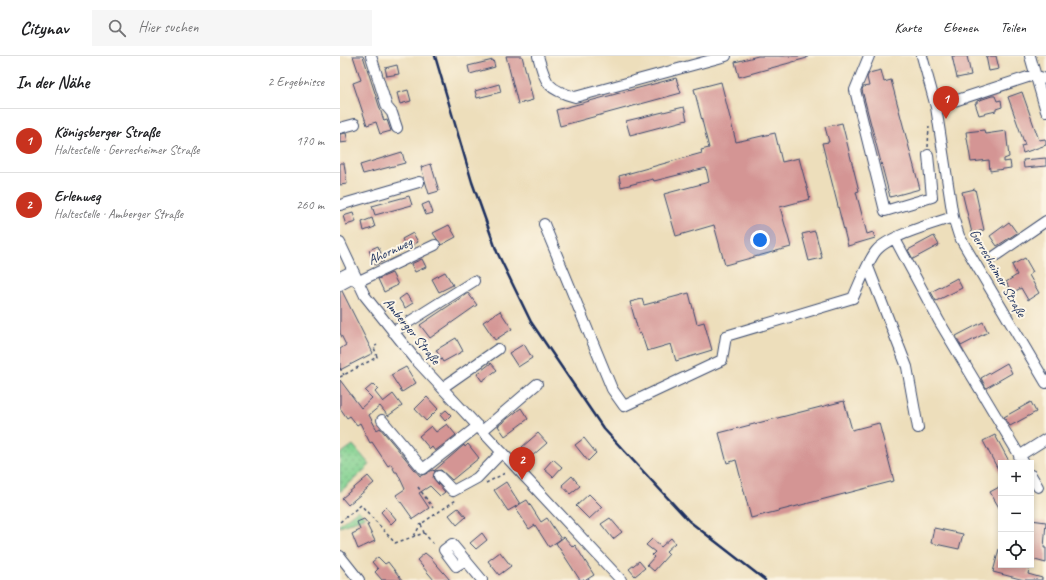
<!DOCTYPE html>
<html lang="de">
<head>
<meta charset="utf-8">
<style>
  :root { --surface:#fff; --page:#f6f6f6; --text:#202124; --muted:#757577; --line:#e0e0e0; --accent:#c8321e }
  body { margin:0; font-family:Caveat,sans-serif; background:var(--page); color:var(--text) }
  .controls { position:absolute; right:12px; bottom:12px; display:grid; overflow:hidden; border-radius:0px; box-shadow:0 2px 6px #0003 }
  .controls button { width:36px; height:36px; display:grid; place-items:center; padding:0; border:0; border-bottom:1px solid var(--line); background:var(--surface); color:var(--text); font:20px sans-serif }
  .you { position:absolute; left:420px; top:184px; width:14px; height:14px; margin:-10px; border:3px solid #fff; border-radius:50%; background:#1a73e8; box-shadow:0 0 0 6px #1a73e833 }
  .badge { display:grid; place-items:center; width:26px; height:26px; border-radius:50%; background:var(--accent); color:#fff; font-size:13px; font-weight:700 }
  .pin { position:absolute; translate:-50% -33px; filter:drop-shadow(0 1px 2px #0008) }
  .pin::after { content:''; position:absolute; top:21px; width:14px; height:12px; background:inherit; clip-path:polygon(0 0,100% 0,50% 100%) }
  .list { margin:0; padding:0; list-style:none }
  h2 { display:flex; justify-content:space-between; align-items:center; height:52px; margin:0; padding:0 16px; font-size:17px }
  h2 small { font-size:13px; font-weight:400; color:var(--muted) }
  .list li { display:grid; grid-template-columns:26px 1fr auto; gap:12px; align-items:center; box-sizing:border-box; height:64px; padding:0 16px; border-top:1px solid var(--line) }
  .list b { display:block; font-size:15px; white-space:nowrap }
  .list p { margin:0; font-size:13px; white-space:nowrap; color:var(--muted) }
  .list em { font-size:13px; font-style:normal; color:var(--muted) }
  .icon { flex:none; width:22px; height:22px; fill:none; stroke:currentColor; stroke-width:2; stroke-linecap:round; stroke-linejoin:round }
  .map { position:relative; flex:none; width:706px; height:524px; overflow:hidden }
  header { display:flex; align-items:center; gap:24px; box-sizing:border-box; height:56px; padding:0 20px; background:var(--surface); border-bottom:1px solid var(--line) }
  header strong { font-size:19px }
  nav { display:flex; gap:22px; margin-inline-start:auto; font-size:14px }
  .search { width:280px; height:36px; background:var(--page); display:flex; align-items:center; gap:10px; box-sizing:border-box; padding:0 14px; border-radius:0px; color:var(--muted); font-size:15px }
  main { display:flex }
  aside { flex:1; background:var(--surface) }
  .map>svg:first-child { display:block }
  .grass { fill:url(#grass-dots); stroke:#4f8078 }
  .building { fill:#d49594 }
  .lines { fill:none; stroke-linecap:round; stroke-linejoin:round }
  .minor-casing { stroke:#3a496c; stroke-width:12 }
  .path { stroke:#3a496c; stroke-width:1.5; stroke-dasharray:3 3; stroke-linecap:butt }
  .minor { stroke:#fff; stroke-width:10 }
  .rail { stroke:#1b2f5e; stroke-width:2.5 }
  .labels { text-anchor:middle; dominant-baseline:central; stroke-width:4; stroke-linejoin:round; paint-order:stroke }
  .street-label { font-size:14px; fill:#1b2f5e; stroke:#fcf5e5 }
</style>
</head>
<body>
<header>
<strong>Citynav</strong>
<div class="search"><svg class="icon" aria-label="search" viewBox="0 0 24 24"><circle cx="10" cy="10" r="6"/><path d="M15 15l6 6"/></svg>Hier suchen</div>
<nav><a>Karte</a><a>Ebenen</a><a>Teilen</a></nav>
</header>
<main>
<aside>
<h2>In der Nähe<small>2 Ergebnisse</small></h2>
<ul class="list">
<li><span class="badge">1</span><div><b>Königsberger Straße</b><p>Haltestelle · Gerresheimer Straße</p></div><em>170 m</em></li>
<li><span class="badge">2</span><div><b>Erlenweg</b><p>Haltestelle · Amberger Straße</p></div><em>260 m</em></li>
</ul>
</aside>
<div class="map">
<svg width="706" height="524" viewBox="0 0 706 524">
  <defs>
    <pattern id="grass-dots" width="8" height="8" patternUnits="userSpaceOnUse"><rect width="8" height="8" fill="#83d191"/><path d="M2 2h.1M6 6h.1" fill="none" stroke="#6aaa7a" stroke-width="1.8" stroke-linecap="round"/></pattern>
  </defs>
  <rect width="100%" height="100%" fill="#fcf5e5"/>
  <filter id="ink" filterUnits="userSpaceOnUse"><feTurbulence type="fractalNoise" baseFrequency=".025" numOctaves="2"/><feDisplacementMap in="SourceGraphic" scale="8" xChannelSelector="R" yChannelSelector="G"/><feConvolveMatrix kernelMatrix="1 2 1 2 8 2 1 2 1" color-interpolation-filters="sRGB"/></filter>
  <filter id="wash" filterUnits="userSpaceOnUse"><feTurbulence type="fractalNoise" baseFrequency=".012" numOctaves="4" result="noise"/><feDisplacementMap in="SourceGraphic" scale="16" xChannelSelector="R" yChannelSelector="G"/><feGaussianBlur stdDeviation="0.9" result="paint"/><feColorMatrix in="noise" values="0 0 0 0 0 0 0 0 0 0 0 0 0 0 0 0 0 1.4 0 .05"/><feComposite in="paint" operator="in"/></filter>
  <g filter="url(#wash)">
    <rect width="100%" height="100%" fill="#eddebb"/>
    <!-- grass -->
    <path class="grass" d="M13,389l17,20 -30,27v-38z
      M18,454l7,7 -25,10v-3z"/>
    <g id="blocks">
      <!-- building -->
      <path class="building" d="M13,0h10l21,65 3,-1 4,11 -11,3 -4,-12 -9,3 -14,-42 8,-3z
        M166,0h16l11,44 -15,4z
        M418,0h49v2l-68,19 -4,-15z
        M612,0h15l4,19 -14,3z
        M646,0h10l3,13 -10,2z
        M153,4l2,7 -25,7 -2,-8z
        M57,9l2,9 -12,2 -2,-8z
        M541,14l3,12 7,-2 29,109 -30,8 -28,-107 1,-3 6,-1 -2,-9 2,-4z
        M336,22l5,15 -121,33 -4,-16z
        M381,26l15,60 39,-9 7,29 17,-4 11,41 -30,8 11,40 -66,18 -11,-40 -38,11 -12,-42 45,-12 -3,-14 -52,13 -1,-2 -32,8 -2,-11 83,-23 -1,-3 8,-2 -15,-59z
        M159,28l2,8 -24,6 -2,-7z
        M68,34l3,11 -11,3 -3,-11z
        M682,36l17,48 6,-1 1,3v3l-23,8 -2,-7 4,-1 -17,-48z
        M652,40h3l2,5 4,-1 1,7 -6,2v2l-17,4 -4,-12h2v-2z
        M344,51l3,13 -57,15 -4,-14z
        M502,67l17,68 -3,1 11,42 6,-2 2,6 -27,8 -26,-103 7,-1 -4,-15z
        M644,74l1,4 21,-3 3,26 -5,2v3l6,-1 1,7 -21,3 -1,-11 -18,2 -5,-30z
        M6,77l2,9 -8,1v-9z
        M62,96l3,11 -42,11 -3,-9z
        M706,102v8l-22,2 -1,-8z
        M0,107h4l3,21 -7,1z
        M91,108l8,27 -10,3 -8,-27z
        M635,133l9,41 -12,3 -10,-41z
        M69,140l3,9 -37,10 -3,-9z
        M89,146l4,11 -7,2 -4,-10z
        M13,157l3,9 -10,3 -3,-9z
        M32,162l3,9 -11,4 -2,-9z
        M669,166l8,11 -20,13 -7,-10z
        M109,169l7,12 -15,8 -8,-12z
        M475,175l7,27 -13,3 -7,-27z
        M73,177l5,9 -11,7 -5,-10z
        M594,180l5,9 -26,14 -5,-9z
        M38,190l6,15 -9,4 -6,-15z
        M685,202l8,14 -4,3 10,18 -11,7 -7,-12 -9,5 -6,-11 11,-7 -5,-10z
        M82,203l4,8 -11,5 -4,-8z
        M105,216l8,13 -14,7 -7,-13z
        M52,217l6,12 -14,7 -6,-13z
        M617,222l5,10 -26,13 -5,-9z
        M0,235h2l31,62 -33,17v-21l6,-4 -6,-12z
        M128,237l9,12 -47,33 -10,-13z
        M349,237l8,31 7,-2 8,28 -36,11 -5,-17 -24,7 -6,-18 -2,1 -9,-32 12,-3 2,6z
        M66,238l7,9 -8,5 -6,-9z
        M160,255l12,18 -17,11 -12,-18z
        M643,266l5,10 -27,14 -5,-10z
        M116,282l7,13 -20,11 -7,-12z
        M184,288l8,14 -14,9 -9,-14z
        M151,307l6,7 -15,11 -5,-7z
        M667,307l5,10 -26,15 -5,-10z
        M66,311l10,16 -14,9 -11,-17z
        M0,324l21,28 11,-10 -7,-7 8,-7 5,5 -3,3 8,10 10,-8 9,12 -14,10 -8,-10 -11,9 8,15 3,-2 40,48 13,-6 1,1 30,-26 1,2 3,-3 11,14 -27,22 -11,-10 -6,1 -2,7 12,14 -5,4 -10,-10 -11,7 10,15 -16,11 -17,-24 9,-6 -8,-17h-2l-4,-8 -3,2 -16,-24 -2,1 -10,-20 -3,2 -7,-9 -3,2 -7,-10z
        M87,341l11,12 -12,12 -11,-12z
        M504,345l8,29 27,-7 15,58 -143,37 -15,-58 -9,3 -8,-30z
        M691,346l5,10 -26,14 -6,-9z
        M181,352l7,11 -23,17 -7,-10z
        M106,354l5,5 -6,6 -5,-6z
        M107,368l9,11 -21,16 -3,-4 -2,2 -11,-13 12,-10 5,6z
        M198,377l9,10 -16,14 -9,-10z
        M655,379l15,28h-9v12l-18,-34z
        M244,382l12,15 -8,8 -13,-16z
        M213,403l9,8 -9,10 -9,-8z
        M28,420l6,7 -26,22 -6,-7z
        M232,420l8,10 -10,8 -8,-9z
        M166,426l14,22 -12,7 -14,-21z
        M661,430v25l-11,-19z
        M249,438l13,13 -13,12 -13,-13z
        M187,444l14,22 6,-4 14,21 -12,8 -14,-22 -6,4 -14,-22z
        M46,451l10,12 -5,5 -10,-12z
        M118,452l8,9 -9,8 -8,-10z
        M270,462l12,14 -9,7 -12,-15z
        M24,463l5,6h-2l8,16 -17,8 -6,-15 8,-4 -3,-8z
        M691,464l15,2 -2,26h2v15l-15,-4z
        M594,472l29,6 -4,15 -28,-6z
        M142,477l5,7 -11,9 -6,-6z
        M224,481l9,10 2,-2 19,30 -8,5h-6l-24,-37z
        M331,482l4,5 -9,8 3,3 -15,17 -7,-6 7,-8 -2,-2 3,-3 -9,-7 6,-6 9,8z
        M659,493h2v16h29l-2,9 14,4v2h-18l-31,-8z
        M160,496l11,14 -12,9 -11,-14z
        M85,497l6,5 19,22h-16l-17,-20z
        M38,501l7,7 3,-2 14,18h-20l-7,-8 3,-3 -6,-7z
        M299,505l6,7 -10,8 -6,-7z"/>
    </g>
  </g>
  <g filter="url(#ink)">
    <use href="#blocks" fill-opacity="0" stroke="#3a496c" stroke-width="1"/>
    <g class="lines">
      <defs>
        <path id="minor" d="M31,0l16,51 5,6 5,15
          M198,0c8,27 8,33 37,41l151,-41
          M529,0l-14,34 30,121 47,-14 -4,-42
          M582,0l14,51 17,110 6,19 87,147
          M690,0l16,55
          M596,51l98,-32 12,4
          M0,72l15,-4
          M0,149l79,-23
          M204,168l68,165 12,17 98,-46 4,-24 127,-38c6,-13 15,-37 23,-47 12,-15 59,-28 77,-34
          M555,183l44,82 85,142
          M0,187l25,53 51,64 205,220
          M652,202l54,-37
          M528,211l39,100 11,61
          M0,221l12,-6
          M17,226l78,-37
          M0,229l15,-8
          M53,276l81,-51
          M102,332l56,-39
          M42,364l41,49 55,-43
          M142,375l55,-47
          M679,400l27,-17
          M691,419l7,12
          M99,420l14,15 24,-13 25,-26
          M0,500l19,24
          M126,504l-10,6 -12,-16 8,-6 30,36"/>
      </defs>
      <!-- minor casing -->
      <use href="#minor" class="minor-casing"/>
      <!-- path -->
      <path class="path" d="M588,91l1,-22
        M0,312l4,7
        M0,321l37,-20 -3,-10 3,-2
        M146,427l21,-11
        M78,431l15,21
        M0,466l21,-17 34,38 29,-10 11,13
        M84,477l-3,-9 35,-24
        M74,480l7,-12"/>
      <!-- minor -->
      <use href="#minor" class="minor"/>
      <!-- rail -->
      <path class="rail" d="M95,0l37,126 25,70 34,70 72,106 86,93 76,59"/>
    </g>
  </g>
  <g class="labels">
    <!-- street labels -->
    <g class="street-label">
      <text transform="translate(50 195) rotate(-25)">Ahornweg</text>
      <text transform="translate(658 217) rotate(60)">Gerresheimer Straße</text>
      <text transform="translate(72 275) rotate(51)">Amberger Straße</text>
    </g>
  </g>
</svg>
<div class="controls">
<button>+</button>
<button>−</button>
<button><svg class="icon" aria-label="locate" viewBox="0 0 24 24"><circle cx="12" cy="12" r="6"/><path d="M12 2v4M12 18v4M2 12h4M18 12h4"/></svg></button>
</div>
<div class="you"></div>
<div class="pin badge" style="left:606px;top:63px">1</div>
<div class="pin badge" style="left:182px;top:424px">2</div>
</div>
</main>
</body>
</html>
